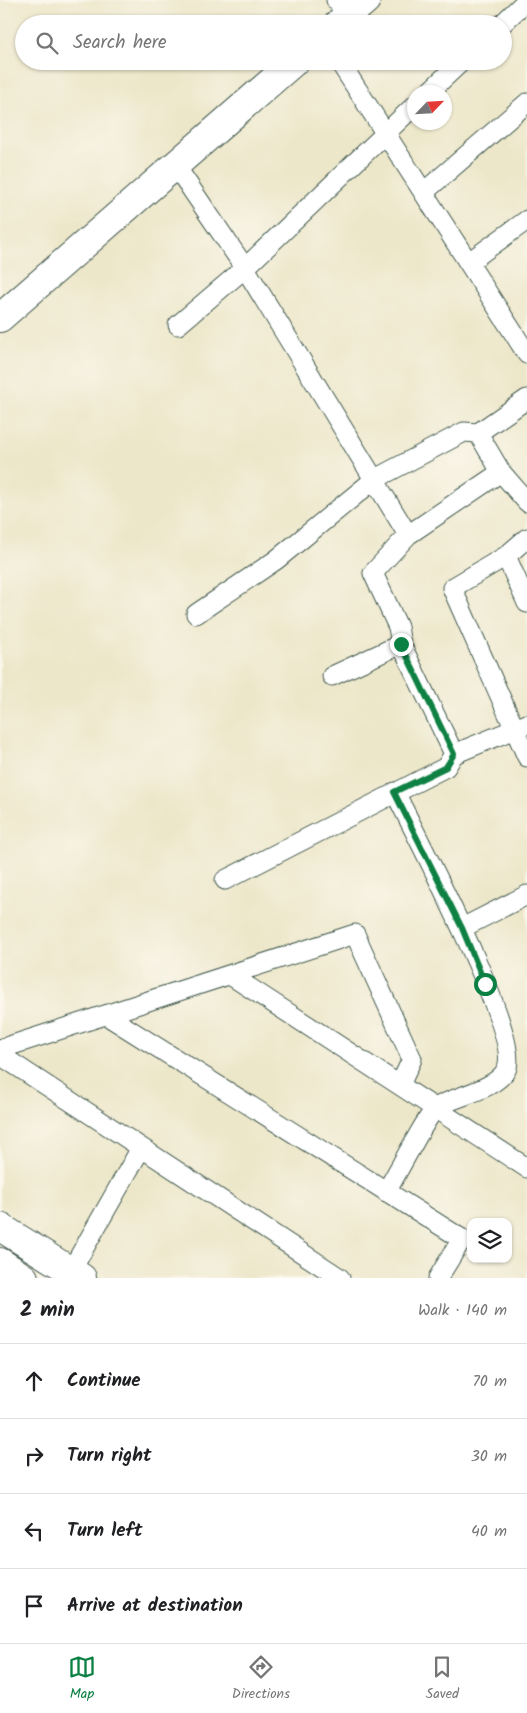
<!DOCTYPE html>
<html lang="en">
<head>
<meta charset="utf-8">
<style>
  :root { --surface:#fff; --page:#f6f6f6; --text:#202124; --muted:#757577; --line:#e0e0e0; --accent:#0b8043 }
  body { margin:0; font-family:Kalam,sans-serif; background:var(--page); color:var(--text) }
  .controls { position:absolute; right:15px; bottom:15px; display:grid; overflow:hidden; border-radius:10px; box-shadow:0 1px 4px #0004 }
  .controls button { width:45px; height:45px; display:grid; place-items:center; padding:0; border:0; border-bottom:1px solid var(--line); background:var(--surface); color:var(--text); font:25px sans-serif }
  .compass { position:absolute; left:407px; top:85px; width:45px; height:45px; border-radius:50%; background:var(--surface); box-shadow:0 1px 4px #0004; rotate:65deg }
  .stop { position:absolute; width:15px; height:15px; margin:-11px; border:4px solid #0b8043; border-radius:50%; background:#fff }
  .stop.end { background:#0b8043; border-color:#fff; box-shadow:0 1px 5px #0008 }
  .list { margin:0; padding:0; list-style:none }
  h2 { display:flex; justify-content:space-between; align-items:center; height:65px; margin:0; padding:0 20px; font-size:21px }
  h2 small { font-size:16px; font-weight:400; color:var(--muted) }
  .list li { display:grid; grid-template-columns:32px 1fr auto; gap:15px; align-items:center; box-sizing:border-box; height:75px; padding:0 20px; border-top:1px solid var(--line) }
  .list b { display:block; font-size:19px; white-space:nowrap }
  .list em { font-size:16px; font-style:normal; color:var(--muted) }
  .icon { flex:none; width:28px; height:28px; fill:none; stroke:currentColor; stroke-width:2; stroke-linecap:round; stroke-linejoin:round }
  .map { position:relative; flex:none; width:527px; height:1278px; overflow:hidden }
  .search { position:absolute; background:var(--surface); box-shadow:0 1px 4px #0004; left:15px; right:15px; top:15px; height:55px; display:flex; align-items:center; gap:12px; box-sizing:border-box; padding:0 18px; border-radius:28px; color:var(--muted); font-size:19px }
  .sheet { height:365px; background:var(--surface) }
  nav { display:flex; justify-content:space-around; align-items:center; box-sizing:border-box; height:70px; border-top:1px solid var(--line); background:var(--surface); font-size:14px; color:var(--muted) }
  nav a { display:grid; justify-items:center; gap:2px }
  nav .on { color:var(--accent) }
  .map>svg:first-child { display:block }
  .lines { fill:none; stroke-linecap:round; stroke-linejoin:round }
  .minor-casing { stroke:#3e564a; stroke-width:21 }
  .primary-casing { stroke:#3e564a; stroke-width:30 }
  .trunk-casing { stroke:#3e564a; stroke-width:30 }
  .minor { stroke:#fff; stroke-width:19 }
  .primary { stroke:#fff; stroke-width:28 }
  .trunk { stroke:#fff; stroke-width:28 }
  .route { stroke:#0b8043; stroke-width:6 }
</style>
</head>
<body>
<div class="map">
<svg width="527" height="1278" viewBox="0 0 527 1278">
  <rect width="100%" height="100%" fill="#fbf7ec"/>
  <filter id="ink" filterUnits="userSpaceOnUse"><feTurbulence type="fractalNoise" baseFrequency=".02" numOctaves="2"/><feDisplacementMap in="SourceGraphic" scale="10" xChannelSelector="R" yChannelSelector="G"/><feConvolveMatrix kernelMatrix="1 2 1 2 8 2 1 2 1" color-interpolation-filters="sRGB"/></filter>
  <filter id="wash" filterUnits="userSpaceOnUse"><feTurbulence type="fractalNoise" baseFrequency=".0096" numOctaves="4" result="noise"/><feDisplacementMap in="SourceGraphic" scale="20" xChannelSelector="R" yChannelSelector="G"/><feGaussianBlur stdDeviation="1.12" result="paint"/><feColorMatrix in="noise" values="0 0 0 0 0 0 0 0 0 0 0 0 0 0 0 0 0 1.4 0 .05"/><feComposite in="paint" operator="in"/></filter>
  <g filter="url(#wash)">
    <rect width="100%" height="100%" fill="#ede7ca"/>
  </g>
  <g filter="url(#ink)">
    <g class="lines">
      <defs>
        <path id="minor" d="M336,0l12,16
          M502,24l25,-24
          M339,61l188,293
          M429,92l33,-31
          M175,165l70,103 163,267
          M424,192l103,-89
          M469,262l58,-42
          M178,325l67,-57 169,-162
          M478,433l23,39 26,30
          M527,538l-21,18 -54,32 75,169
          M506,556l21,47
          M196,614l80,-54 99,-81 89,-47 14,1 49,-34
          M332,676l69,-32
          M454,754l-53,-110 -3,-17 -25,-54 35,-38 93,-63
          M225,880l221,-113 8,-13 73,-30
          M462,928l65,-33
          M230,975l297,193
          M106,1015l356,224 -24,39
          M0,1049l355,-115 57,125 -12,26
          M0,1055l340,223
          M386,1192c8,-13 43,-80 51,-85 18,-11 58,-17 69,-37 18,-32 -92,-238 -111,-278
          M71,1271l70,-123"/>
        <path id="primary" d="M338,24l28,-24
          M0,318l295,-257"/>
        <path id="trunk" d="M0,1227l82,51
          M0,1262l24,16"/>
      </defs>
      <!-- minor casing -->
      <use href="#minor" class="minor-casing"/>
      <!-- primary casing -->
      <use href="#primary" class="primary-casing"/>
      <!-- trunk casing -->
      <use href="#trunk" class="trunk-casing"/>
      <!-- minor -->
      <use href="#minor" class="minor"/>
      <!-- primary -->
      <use href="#primary" class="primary"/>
      <!-- trunk -->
      <use href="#trunk" class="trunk"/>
    </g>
  </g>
  <g class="lines" filter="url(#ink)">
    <!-- route -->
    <path class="route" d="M401,644l53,110 -8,13 -52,25 68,136 23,56"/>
  </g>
</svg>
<div class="controls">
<button><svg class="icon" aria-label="layers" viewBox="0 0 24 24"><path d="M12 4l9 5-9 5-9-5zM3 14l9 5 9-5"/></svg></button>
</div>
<svg class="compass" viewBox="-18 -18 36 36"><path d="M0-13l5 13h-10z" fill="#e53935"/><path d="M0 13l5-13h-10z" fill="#757577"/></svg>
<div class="stop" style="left:485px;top:984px"></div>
<div class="stop end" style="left:401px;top:644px"></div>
<div class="search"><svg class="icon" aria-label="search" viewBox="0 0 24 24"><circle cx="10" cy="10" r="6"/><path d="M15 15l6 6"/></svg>Search here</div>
</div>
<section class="sheet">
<h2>2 min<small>Walk · 140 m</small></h2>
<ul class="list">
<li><svg class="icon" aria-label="ahead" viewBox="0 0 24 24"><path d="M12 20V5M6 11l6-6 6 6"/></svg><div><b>Continue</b></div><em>70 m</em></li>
<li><svg class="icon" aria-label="right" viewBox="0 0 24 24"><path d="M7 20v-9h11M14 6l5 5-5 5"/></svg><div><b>Turn right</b></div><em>30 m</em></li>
<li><svg class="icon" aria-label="left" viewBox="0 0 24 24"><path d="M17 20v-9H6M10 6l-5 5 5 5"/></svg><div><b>Turn left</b></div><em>40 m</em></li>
<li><svg class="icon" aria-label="arrive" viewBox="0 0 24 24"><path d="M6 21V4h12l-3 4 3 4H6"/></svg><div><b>Arrive at destination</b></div></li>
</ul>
</section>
<nav>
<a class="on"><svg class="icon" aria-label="map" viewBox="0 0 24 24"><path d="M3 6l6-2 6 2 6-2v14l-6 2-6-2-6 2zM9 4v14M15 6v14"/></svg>Map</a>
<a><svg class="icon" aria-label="directions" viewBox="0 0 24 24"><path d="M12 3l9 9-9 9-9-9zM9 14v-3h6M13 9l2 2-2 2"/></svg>Directions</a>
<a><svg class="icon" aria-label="saved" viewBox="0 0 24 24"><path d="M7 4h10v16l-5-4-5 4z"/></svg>Saved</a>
</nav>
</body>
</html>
